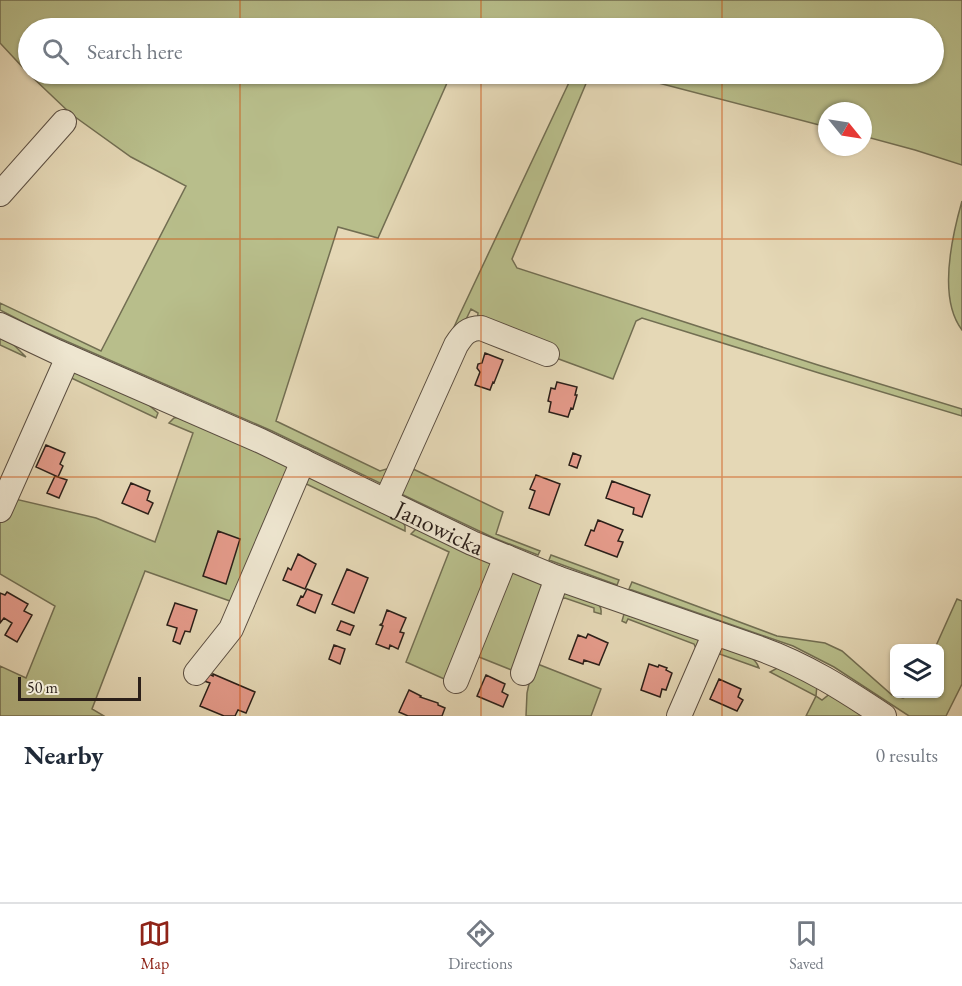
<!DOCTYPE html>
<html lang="en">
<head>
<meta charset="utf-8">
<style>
  :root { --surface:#fff; --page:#f2f2f3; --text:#1f2937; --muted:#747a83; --line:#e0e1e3; --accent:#8f2418 }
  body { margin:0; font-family:"EB Garamond",serif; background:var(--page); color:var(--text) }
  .controls { position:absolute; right:18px; bottom:18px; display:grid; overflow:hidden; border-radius:9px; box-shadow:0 2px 4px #0004 }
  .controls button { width:54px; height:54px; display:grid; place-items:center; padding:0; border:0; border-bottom:2px solid var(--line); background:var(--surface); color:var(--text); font:30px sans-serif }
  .compass { position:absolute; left:818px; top:102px; width:54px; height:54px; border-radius:50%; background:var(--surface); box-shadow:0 2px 4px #0004; rotate:120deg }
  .scale { position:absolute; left:18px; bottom:15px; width:123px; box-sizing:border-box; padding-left:6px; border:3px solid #2b1f19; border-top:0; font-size:16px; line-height:21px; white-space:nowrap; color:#2b1f19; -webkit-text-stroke:4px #eee6d0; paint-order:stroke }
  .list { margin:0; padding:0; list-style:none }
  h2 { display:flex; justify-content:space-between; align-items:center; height:78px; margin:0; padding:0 24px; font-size:26px }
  h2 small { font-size:20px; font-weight:400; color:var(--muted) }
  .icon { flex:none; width:33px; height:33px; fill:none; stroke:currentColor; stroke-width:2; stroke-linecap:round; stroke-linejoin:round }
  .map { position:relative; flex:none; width:962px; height:716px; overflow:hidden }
  .search { position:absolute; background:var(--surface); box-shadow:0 2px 4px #0004; left:18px; right:18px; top:18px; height:66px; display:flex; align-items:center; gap:15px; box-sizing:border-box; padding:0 21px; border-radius:33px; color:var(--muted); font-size:22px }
  .sheet { height:186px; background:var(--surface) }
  nav { display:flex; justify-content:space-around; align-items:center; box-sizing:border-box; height:84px; border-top:2px solid var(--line); background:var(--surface); font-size:16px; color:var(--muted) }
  nav a { display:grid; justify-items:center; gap:3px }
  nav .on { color:var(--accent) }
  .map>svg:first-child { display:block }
  .green { fill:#b8be8b; stroke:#726e52; stroke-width:1.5 }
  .building { fill:#e59b8b; stroke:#2b1f19; stroke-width:1.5 }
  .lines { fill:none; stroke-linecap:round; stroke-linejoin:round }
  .minor-casing { stroke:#5a4d40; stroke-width:26 }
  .minor { stroke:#eee6d0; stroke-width:24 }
  .grid { fill:none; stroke:#cc500e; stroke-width:1.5; stroke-opacity:0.55 }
  .labels { text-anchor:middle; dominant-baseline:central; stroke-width:6; stroke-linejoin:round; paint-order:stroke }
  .street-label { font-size:24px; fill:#2b1f19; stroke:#eee6d0 }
</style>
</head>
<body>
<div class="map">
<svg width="962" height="716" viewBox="0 0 962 716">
  <rect width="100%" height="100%" fill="#e5d8b6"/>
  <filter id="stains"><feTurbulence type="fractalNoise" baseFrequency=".00333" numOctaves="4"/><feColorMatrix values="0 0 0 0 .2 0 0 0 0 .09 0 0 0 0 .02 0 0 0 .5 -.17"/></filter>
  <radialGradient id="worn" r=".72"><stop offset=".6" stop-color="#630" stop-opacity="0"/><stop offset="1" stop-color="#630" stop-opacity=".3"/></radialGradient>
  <!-- green -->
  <path class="green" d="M0,0h962v165l-47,-15 -52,-14v-25h-36v16l-203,-53h310v-46h-906v45l-28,-30z
    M29,74h422l-73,164 -40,-11 -62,194 104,50 10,-3 69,-152 114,-242h17l-78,185 5,9 301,97 144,44v7l-143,-43 -177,-55 -6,3 -23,58 -57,-21 -79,-36 1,-9 -7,-4 -85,177 -114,-55 -245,-107 -27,-14v-7l101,48 85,-165 -55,-29 -60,-43z
    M962,201v129c-24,-31 -10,-94 0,-129z
    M0,336l10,5 16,16 -26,-12z
    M71,369l73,32 14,12 -2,5 -91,-43z
    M181,417l109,49 -60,135 -85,-30 -53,138 12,7h-104v-50l26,12 29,-72 -55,-32v-51l11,-25 85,20 59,24 38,-109 -24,-10 5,-5z
    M409,467l94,45 -7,22 44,17 -2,4 -44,-17 -95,-45z
    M305,474l96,45 4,7v5l-107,-51z
    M416,529h6l73,33 -44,120 -45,-20 43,-110 -38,-18z
    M551,555l68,25 -2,5 -68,-25z
    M508,570l35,11 -24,92 -45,-18z
    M632,582l145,54 48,7 17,8 50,44 11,3 10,-4h27v-46h-5l22,-49 5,2v83l-16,32h-37l-75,-49 -41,-21 -164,-57z
    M562,590c9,1 32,7 37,15 3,4 2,5 2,9l-7,-2v-4l-29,-10 -8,2 -22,63 66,26 -10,27h-65l1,-23 3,-14 -4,-3 28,-81 3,-3z
    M624,614l77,25 -3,14 -4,-9 -66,-25 -2,4 -4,-2z
    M722,646c13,4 32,7 37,22l-45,-16z
    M781,666l36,19 -1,11 6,4 9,-7 36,23h-61l10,-20 -46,-24z"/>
  <!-- building -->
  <path class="building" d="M485,353l18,7 -9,23 -1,-1 -3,8 -15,-5 5,-13 -3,-4 1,-4 4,-1z
    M557,382l20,5 -2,8h2l-4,14 -2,-1 -3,9 -19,-5 2,-10 -3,-1 3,-13 4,1z
    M46,445l19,8 -5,11 3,2 -5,11 -22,-10z
    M573,453l8,3 -4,12 -8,-3z
    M536,475l24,9 -11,31 -20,-7 6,-17 -5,-2z
    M55,476l12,4 -8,18 -12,-5z
    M612,481l38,14 -8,22 -9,-3 1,-6 -28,-10z
    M131,483l19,8 -3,9 6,3 -5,11 -26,-11z
    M598,520l25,10 -5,11 5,1 -6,15 -32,-12 6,-15 3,1z
    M218,531l22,8 -14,45 -23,-8z
    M298,554l18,10 -11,25 -22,-9 5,-12 3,2z
    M347,569l21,9 -14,35 -22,-9z
    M307,589l15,6 -7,18 -18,-8 4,-9 2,1z
    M7,592l21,12 -4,7 8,4 -15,27 -12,-7 7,-12 -8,-5 -4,5v-30l5,2z
    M175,603l22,7 -7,22 -5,-1 -5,13 -7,-3 4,-13 -10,-3z
    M387,610l19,8 -6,14 4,1 -6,16 -8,-4 -1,4 -13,-5 7,-18 -3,-1 1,-1h1z
    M341,621l13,5 -4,9 -13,-5z
    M588,634l20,9 -9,22 -15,-5 -1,4 -14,-5 9,-24 8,3z
    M334,645l11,4 -5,15 -11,-5z
    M649,664l9,3 1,-2 8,3 -1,2 6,3 -6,17 -4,-1 -2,8 -19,-7z
    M207,673l6,3v-2l42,18 -9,21 -8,-3 -3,6h-11l-24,-10 10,-23 -6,-2z
    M486,675l19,9 -3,8 6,3 -5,12 -26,-11z
    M719,679l22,10 -3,8 5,3 -6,11 -27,-12z
    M409,690l12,6 -1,1 18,6v2l7,3 -3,8h-34l-9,-4z"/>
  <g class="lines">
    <defs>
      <g id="minor">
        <path d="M0,194l64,-72"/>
        <path id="s1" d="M0,325l57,27 204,89 211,102 85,35 204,71c45,16 84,41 123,67"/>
        <path d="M386,501l70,-156c7,-11 12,-17 25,-17l66,26"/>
        <path d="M0,510l68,-153"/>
        <path d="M196,673l35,-44 72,-168"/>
        <path d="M523,673l34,-95"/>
        <path d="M456,681l50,-124"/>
        <path d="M679,716l36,-83"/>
      </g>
    </defs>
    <!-- minor casing -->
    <use href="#minor" class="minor-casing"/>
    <!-- minor -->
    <use href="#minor" class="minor"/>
  </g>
  <!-- grid -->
  <path class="grid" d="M240,0v28M481,0v28M722,0v28M240,74v642M481,74v642M722,74v642M0,239h962M0,477h962"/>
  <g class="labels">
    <!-- street labels -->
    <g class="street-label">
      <text stroke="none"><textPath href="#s1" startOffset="484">Janowicka</textPath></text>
    </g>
  </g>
  <rect width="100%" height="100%" filter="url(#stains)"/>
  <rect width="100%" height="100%" fill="url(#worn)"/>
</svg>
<div class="controls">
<button><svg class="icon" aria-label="layers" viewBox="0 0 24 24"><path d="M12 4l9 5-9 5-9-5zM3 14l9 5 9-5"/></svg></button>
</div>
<svg class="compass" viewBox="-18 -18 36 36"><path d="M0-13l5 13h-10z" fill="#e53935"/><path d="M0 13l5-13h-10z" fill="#747a83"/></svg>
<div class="scale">50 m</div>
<div class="search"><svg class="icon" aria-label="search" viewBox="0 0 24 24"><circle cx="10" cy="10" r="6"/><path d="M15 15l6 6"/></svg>Search here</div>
</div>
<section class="sheet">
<h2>Nearby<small>0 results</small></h2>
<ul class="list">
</ul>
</section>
<nav>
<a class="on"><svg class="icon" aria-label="map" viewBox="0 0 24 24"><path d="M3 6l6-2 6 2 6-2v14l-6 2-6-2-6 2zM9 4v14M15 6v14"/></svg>Map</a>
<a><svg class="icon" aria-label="directions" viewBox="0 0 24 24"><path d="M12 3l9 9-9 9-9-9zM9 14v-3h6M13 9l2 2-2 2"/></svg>Directions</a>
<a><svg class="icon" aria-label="saved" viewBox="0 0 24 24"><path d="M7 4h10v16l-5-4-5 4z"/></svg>Saved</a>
</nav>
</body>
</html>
